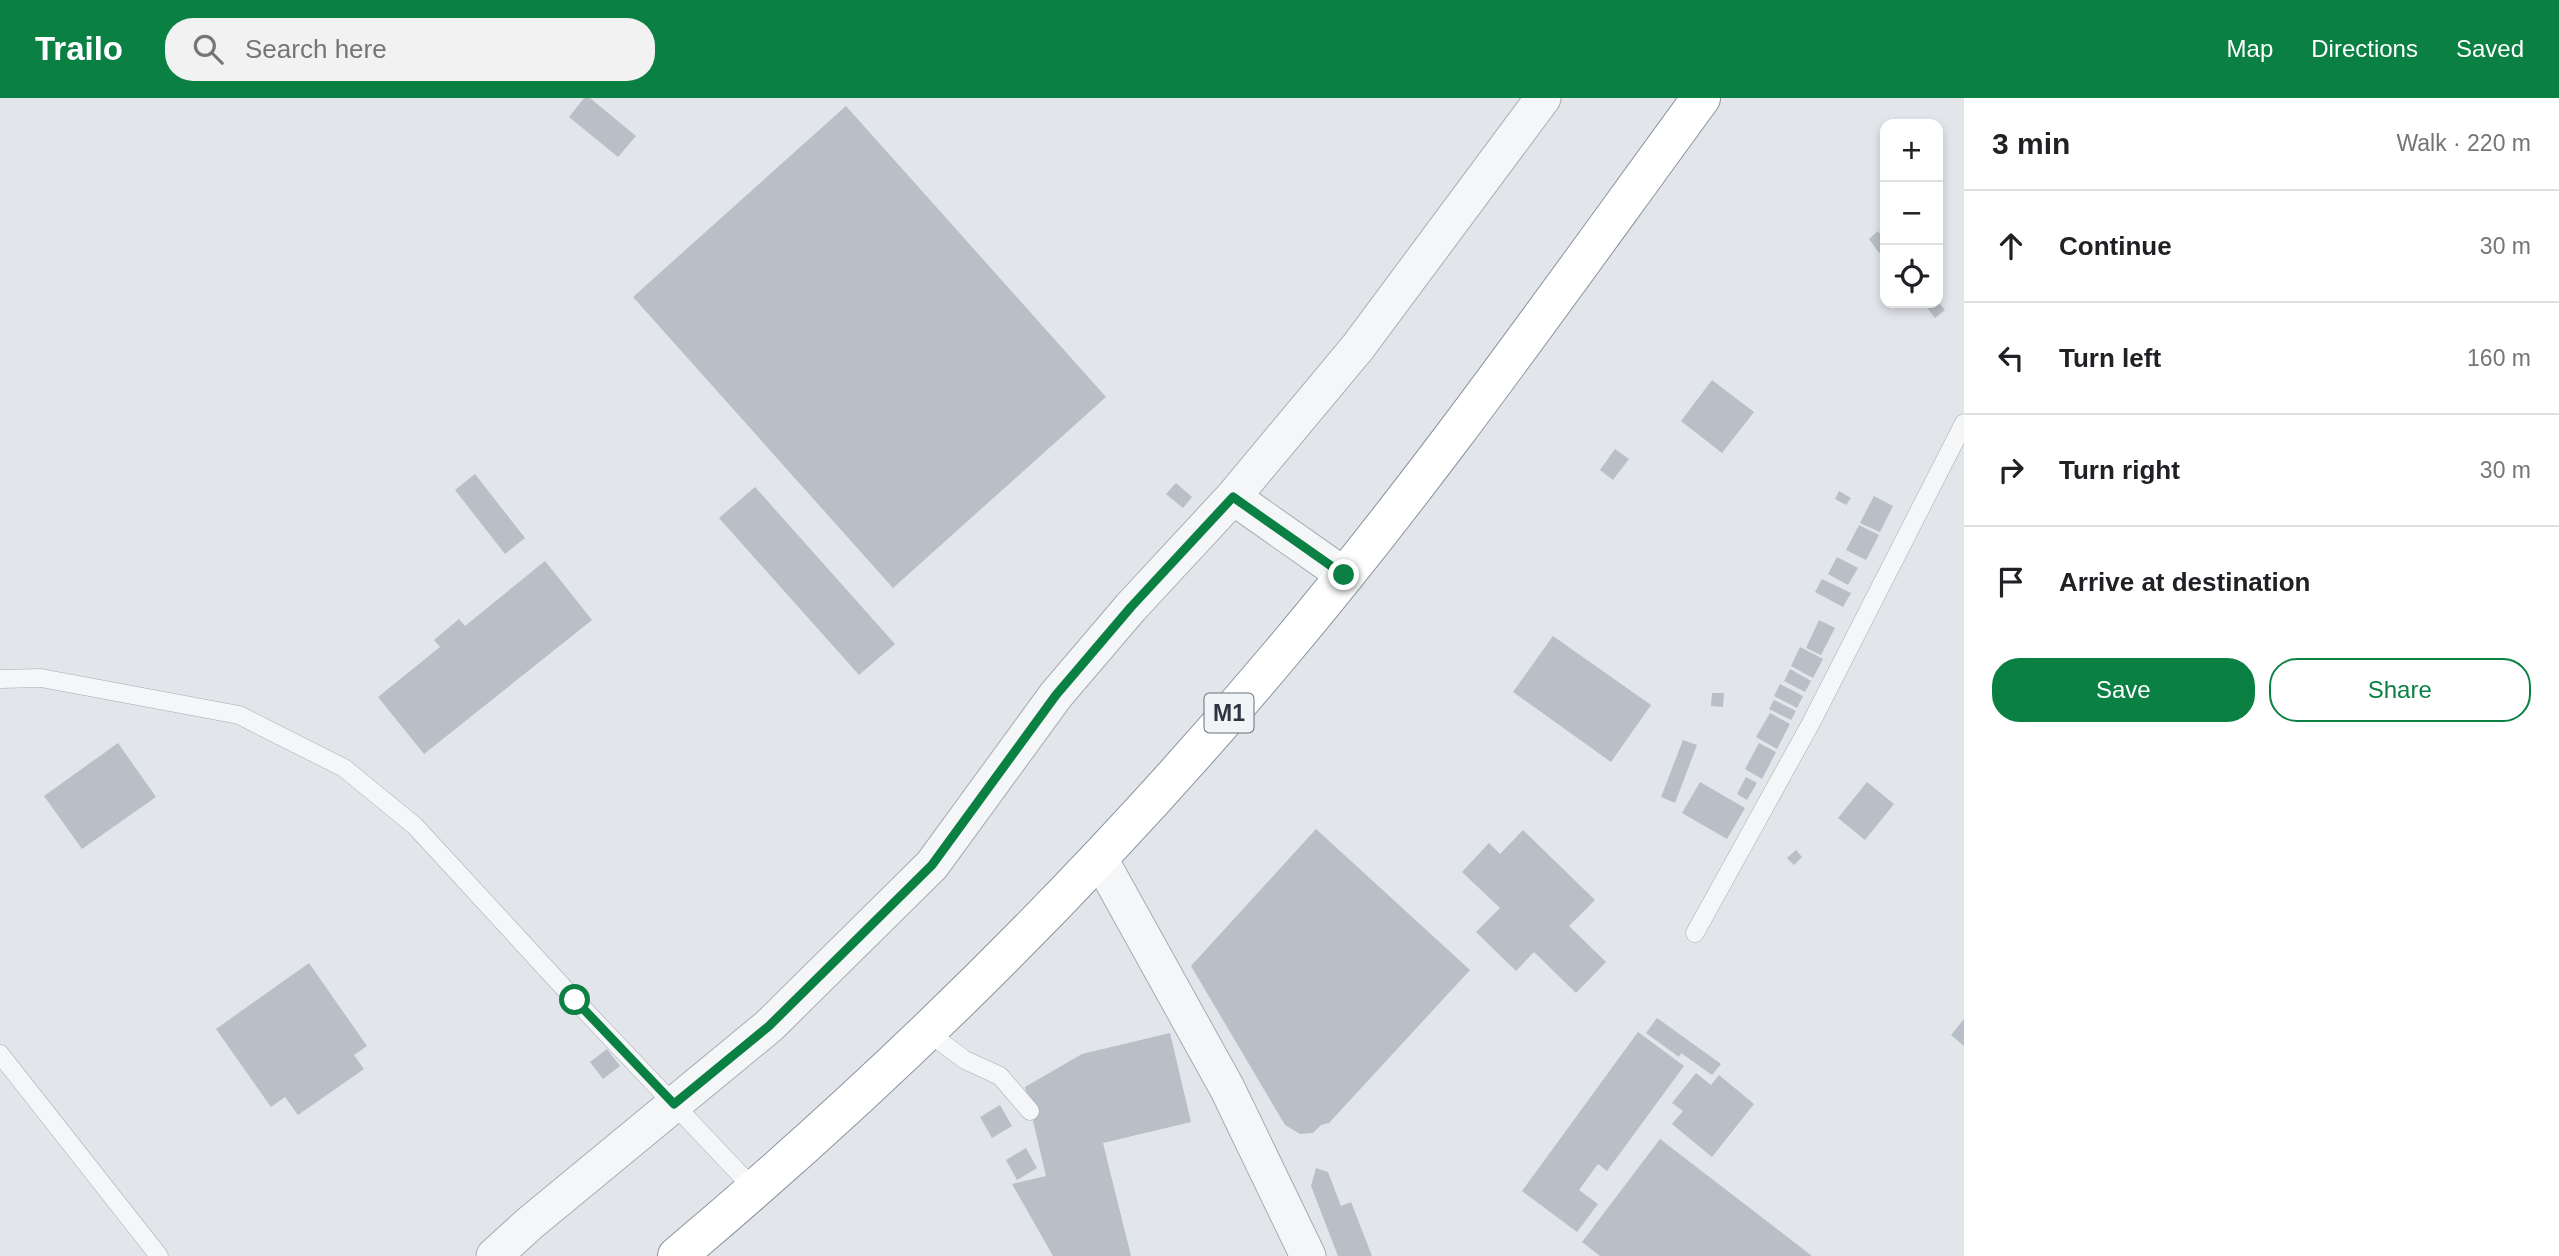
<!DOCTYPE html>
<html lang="en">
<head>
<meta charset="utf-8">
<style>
  :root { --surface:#fff; --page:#f2f2f2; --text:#202124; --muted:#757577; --line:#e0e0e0; --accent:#0b8043 }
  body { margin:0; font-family:Helvetica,sans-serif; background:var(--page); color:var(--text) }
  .controls { position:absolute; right:21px; top:21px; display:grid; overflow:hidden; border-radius:14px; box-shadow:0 4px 10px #0003 }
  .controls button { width:63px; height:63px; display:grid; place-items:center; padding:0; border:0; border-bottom:2px solid var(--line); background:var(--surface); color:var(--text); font:35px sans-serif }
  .stop { position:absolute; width:21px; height:21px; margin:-16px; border:5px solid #0b8043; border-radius:50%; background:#fff }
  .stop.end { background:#0b8043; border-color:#fff; box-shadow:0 2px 7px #0008 }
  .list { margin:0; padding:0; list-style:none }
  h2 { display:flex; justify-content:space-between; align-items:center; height:91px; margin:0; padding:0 28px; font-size:30px }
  h2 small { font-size:23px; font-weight:400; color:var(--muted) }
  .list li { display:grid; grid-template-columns:46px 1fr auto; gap:21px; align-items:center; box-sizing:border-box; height:112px; padding:0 28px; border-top:2px solid var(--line) }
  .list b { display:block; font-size:26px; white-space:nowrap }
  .list em { font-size:23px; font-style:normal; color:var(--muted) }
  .actions { display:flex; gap:14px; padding:21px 28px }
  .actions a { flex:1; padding:16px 0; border:2px solid var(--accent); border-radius:28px; text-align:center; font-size:24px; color:var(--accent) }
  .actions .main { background:var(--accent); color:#fff }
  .icon { flex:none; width:38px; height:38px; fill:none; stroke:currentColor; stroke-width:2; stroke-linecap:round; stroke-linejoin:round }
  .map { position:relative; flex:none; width:1964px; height:1158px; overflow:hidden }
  header { display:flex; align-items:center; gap:42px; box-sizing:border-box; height:98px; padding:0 35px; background:var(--accent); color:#fff }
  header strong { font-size:33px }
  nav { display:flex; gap:38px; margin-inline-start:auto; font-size:24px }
  .search { width:490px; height:63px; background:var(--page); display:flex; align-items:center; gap:18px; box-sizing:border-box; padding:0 24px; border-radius:28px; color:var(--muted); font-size:26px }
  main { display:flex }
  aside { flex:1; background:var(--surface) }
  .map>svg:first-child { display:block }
  .building { fill:#b9bfc6 }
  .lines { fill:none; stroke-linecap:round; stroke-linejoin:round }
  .service-casing { stroke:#a7acb3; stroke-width:19 }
  .minor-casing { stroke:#a7acb3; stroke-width:37 }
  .trunk-casing { stroke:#8a939f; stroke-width:40 }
  .service { stroke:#f4f6f8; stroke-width:18 }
  .minor { stroke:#f4f6f8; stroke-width:35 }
  .trunk { stroke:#fff; stroke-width:38 }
  .route { stroke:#0b8043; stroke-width:9 }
  .labels { text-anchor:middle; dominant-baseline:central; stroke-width:6; stroke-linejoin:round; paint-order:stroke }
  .shield { fill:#f1f4f7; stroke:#666e77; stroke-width:2 }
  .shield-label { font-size:23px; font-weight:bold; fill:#2b3440 }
</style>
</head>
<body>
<header>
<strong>Trailo</strong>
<div class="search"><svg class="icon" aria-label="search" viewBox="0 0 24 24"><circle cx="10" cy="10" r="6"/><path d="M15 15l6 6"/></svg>Search here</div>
<nav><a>Map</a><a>Directions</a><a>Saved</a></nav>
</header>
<main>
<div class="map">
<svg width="1964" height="1158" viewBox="0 0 1964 1158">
  <rect width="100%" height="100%" fill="#e2e5e9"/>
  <!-- building -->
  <path class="building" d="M584,0h6l46,38 -18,21 -49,-40z
    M846,8l260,291 -213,191 -260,-291z
    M1878,133l7,10v6l-6,6 -10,-14z
    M1927,205h12l6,7 -10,8 -10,-13z
    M1712,282l42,32 -32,41 -41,-32z
    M1615,351l14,10 -16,21 -13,-10z
    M475,376l50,64 -20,16 -50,-64z
    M1176,385l16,14 -9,11 -17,-14z
    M755,389l140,157 -36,31 -140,-157z
    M1839,393l12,7 -5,7 -11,-6z
    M1874,398l19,10 -13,26 -20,-9z
    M1859,427l20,10 -13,25 -20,-10z
    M1837,459l21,11 -10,17 -20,-11z
    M545,463l47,59 -168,134 -46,-57 62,-50 -6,-7 25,-21 6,7z
    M1822,481l29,14 -8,14 -28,-15z
    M1819,522l16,8 -14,27 -15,-7z
    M1553,538l98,69 -40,57 -98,-70z
    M1800,549l23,12 -10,19 -22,-12z
    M1790,571l21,12 -6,11 -21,-11z
    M1780,586l23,12 -6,12 -23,-12z
    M1712,595h12l-1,14 -12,-1z
    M1774,602l22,11 -5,9 -22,-11z
    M1770,615l20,11 -13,25 -21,-12z
    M1683,642l14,5 -22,58 -14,-6z
    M118,645l38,54 -74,52 -38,-53z
    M1759,645l17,9 -14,27 -17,-10z
    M1746,679l11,6 -10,17 -10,-6z
    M1700,684l45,26 -18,31 -45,-26z
    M1867,684l27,22 -29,36 -27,-22z
    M1316,731l154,141 -141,153 -8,2 -8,8 -13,1 -15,-9 -94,-159z
    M1523,732l72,70 -26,26 37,36 -30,31 -42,-41 -18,19 -40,-39 24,-24 -38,-36 27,-29 11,11z
    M1796,752l6,7 -8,8 -7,-7z
    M309,865l58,83 -13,9 10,14 -66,46 -13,-18 -14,10 -55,-78z
    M1657,920l64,46 -9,11 -31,-22 -2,4 -33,-24z
    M1964,921v27l-13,-11z
    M1638,934l46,34 -77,105 -9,-7 -19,26 19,14 -21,28 -55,-41z
    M1170,935l21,89 -88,21 28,113h-78l-41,-72 34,-8 -21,-89 57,-33z
    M607,951l13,17 -17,13 -13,-17z
    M1696,975l15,12 8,-10 35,29 -42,53 -40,-33 11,-13 -11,-8z
    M1000,1007l12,21 -20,12 -12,-21z
    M1660,1041l152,117h-212l-18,-14z
    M1026,1050l11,20 -20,12 -11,-20z
    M1316,1070l12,4 13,34 10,-4 21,54h-34l-27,-70z"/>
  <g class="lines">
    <defs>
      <path id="service" d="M0,581l41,-1 198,37 105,53 71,58 160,174 180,190
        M1695,835l116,-210 153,-300
        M925,932l40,30 35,16 30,35
        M0,956l159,202"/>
      <path id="minor" d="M1233,399l111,78
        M1099,759l128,231 81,168
        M494,1158l35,-32 240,-198 163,-161 124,-170 75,-88 102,-110 125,-150 185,-249"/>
      <path id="trunk" d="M677,1158c216,-182 424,-388 606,-605 149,-177 281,-366 418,-553"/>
    </defs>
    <!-- service casing -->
    <use href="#service" class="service-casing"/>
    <!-- minor casing -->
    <use href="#minor" class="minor-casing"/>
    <!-- trunk casing -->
    <use href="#trunk" class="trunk-casing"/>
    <!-- service -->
    <use href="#service" class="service"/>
    <!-- minor -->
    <use href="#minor" class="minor"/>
    <!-- trunk -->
    <use href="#trunk" class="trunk"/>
  </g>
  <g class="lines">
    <!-- route -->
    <path class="route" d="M575,902l99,104 95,-78 163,-161 124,-170 75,-88 102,-110 111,78"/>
  </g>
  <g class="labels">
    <!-- shield labels -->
    <rect class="shield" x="1204.5" y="595.5" width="49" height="39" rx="5"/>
    <g class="shield-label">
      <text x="1229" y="615">M1</text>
    </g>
  </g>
</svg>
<div class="controls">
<button>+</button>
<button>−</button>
<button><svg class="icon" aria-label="locate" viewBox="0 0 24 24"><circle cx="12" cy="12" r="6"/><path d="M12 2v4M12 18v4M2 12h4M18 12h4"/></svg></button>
</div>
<div class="stop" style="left:575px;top:902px"></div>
<div class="stop end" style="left:1344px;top:477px"></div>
</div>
<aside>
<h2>3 min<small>Walk · 220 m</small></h2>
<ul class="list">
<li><svg class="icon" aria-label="ahead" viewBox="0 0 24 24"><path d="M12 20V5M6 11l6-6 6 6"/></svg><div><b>Continue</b></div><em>30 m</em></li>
<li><svg class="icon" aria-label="left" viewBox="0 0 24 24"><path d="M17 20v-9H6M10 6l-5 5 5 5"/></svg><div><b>Turn left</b></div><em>160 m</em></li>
<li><svg class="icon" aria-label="right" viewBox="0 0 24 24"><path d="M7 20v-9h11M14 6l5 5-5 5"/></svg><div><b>Turn right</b></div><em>30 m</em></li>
<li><svg class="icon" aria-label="arrive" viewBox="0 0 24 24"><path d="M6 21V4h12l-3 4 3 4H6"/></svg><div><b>Arrive at destination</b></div></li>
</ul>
<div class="actions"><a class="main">Save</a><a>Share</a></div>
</aside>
</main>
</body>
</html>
